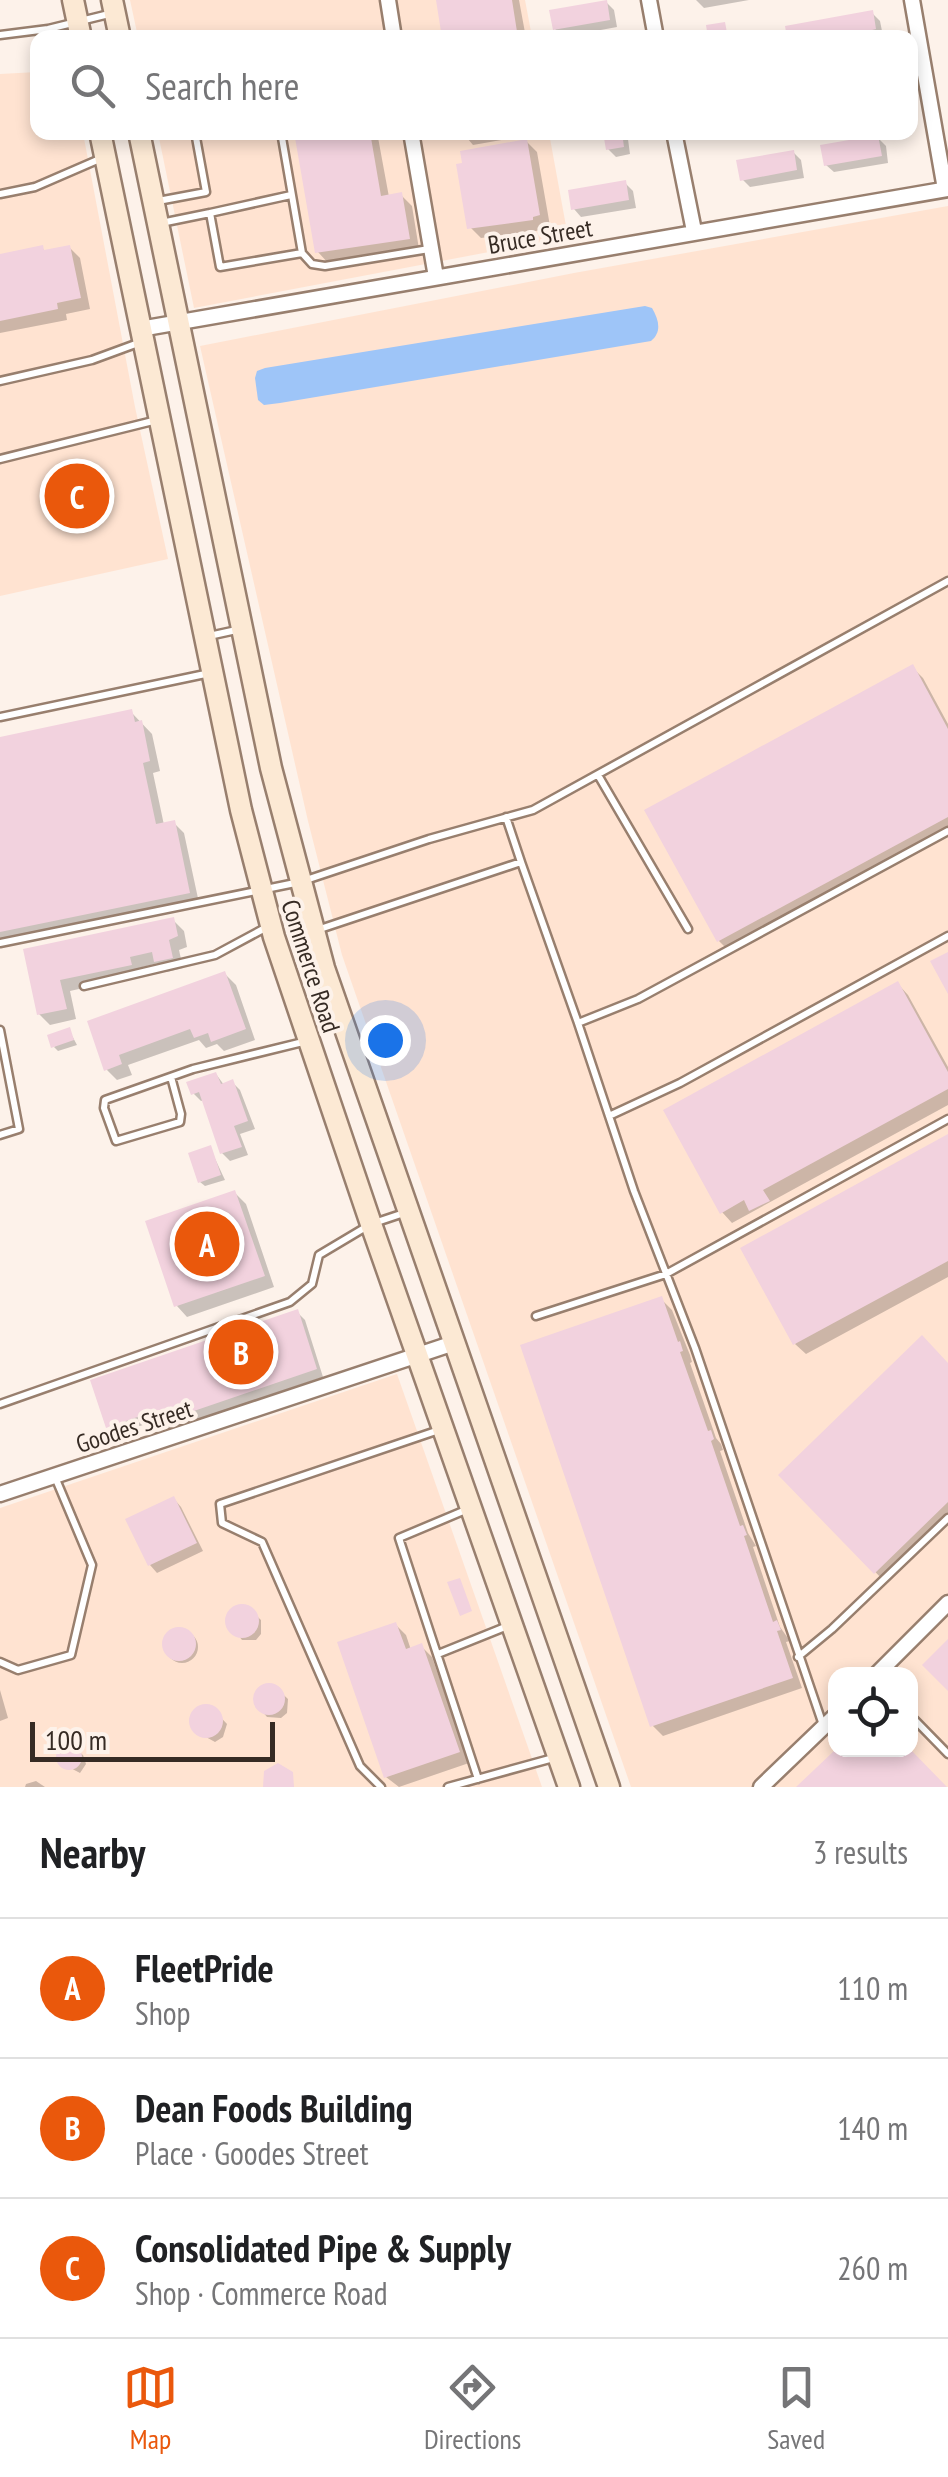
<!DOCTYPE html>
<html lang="en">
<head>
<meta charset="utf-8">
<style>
  :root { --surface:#fff; --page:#f2f2f2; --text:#202124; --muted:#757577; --line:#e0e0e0; --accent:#ea580c }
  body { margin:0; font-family:"PT Sans Narrow",sans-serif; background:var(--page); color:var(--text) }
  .controls { position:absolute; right:30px; bottom:30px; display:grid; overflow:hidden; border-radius:20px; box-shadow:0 5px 15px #0003 }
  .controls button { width:90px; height:90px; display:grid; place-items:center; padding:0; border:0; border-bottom:2px solid var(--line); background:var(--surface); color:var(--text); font:50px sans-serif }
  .scale { position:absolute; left:30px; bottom:25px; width:245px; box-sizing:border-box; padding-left:10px; border:5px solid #362b24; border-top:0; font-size:28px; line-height:35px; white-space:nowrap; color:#362b24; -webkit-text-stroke:8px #fdf2ea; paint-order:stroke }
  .you { position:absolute; left:385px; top:1040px; width:35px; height:35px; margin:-25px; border:8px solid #fff; border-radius:50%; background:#1a73e8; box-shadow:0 0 0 15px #1a73e833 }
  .badge { display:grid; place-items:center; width:65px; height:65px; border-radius:50%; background:var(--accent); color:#fff; font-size:32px; font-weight:700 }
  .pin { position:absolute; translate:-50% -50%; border:5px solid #fff; box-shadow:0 2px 10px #0006 }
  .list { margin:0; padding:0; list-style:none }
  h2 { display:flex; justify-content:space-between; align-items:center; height:130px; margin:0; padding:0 40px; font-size:42px }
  h2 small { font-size:32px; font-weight:400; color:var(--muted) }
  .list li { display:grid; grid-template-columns:65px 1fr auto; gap:30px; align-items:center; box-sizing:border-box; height:140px; padding:0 40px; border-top:2px solid var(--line) }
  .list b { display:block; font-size:38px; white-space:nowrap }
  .list p { margin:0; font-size:32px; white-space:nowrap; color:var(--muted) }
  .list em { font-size:32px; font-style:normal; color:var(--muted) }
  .icon { flex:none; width:55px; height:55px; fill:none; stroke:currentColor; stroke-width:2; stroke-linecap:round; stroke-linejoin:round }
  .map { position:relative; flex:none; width:948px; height:1787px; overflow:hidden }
  .search { position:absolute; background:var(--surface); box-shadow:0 5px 15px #0003; left:30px; right:30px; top:30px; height:110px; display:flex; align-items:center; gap:25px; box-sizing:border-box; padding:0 35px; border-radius:20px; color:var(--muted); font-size:38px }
  .sheet { height:550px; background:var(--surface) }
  nav { display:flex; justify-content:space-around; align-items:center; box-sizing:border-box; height:140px; border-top:2px solid var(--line); background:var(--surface); font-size:28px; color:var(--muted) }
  nav a { display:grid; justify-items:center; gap:5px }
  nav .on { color:var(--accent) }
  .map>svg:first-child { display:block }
  .built { fill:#ffe3d1; fill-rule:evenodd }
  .water { fill:#9ec5f8 }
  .shadow { fill:#0003 }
  .building { fill:#f2d2de }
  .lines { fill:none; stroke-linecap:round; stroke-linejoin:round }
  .lane-casing { stroke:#987f6e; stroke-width:11 }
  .street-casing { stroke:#987f6e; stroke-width:19 }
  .secondary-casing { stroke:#987f6e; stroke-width:25 }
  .lane { stroke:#fff; stroke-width:6 }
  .street { stroke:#fff; stroke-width:14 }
  .secondary { stroke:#fce9d4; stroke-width:20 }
  .labels { text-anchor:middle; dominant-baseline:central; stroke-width:8; stroke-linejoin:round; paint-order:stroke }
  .street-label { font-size:25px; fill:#362b24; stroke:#fdf2ea }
</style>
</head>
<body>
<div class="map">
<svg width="948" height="1787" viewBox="0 0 948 1787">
  <rect width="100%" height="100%" fill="#fdf2ea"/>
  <!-- built -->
  <path class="built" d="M130,0h395l7,37h-394z
    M37,72l1,60 45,1 52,274 33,152 -168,37v-522z
    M158,133h391l19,104 -374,71z
    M948,206v1581h-317l-289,-832 -34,-134 -108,-475 374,-73zM836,1674h74v76h-74z
    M397,1374l145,413h-542v-279z"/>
  <!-- water -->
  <path class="water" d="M645,306l7,2c7,12 10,24 -1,33l-371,62 -16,2 -6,-5 -3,-22 2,-7 8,-3z"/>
  <!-- shadow -->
  <path class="shadow" d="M438,0h81l7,38h-81z
    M696,0h53l-45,8z
    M606,2l8,8 3,17 -54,10 -8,-8z
    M872,13l8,8 3,15 -94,2z
    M296,132h81l12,65 12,-2 11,11 7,43 -91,14 -10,-11z
    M462,132h80v1l-69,12z
    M605,132h22l3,22 -14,3 -8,-8z
    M878,138l8,8 2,17 -54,9 -8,-7z
    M526,141l11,11 13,74 -8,1 1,3 -62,8 -11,-11z
    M793,152l8,8 3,18 -54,9 -8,-8z
    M625,183l8,8 3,17 -55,9 -7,-8z
    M69,247l11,11 10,51 -24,5 1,6 -67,13v-77l42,-8 4,4z
    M912,667l11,11 25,46v109l-218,119 -11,-11 -72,-130z
    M131,712l21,22 8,37 -7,2 11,52 10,-2 10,10 15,70 -199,42v-206z
    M173,920l11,11 3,16 -8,3 4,18 -16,4 -9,-9 -19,5 2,7 -71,16 6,28 -26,6 -11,-11 -13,-63z
    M225,974l11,11 19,55 -31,11 -7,-7 -11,4 -7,-8 -71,25 4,10 -15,5 -10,-10 -17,-47z
    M898,984l10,11 40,72v38l-216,118 -10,-11z
    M69,1030l8,15 -19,6 -4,-4z
    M216,1074l8,11 8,-3 8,8 15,39 -15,5 8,21 -18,6 -8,-8 -18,-53 -3,1 -8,-8z
    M948,1137v140l-142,77 -11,-10z
    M210,1148l15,32 -20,6 -5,-4z
    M235,1193l11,11 28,83 -87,30 -10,-11z
    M661,1299l11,11 18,45 2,7 -2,1 26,75 5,6 2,6 -3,1 28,82 8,13 -3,1 27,80 10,14 -4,1 16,46 -139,48 -11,-11z
    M297,1312l8,8 18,57 -163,55 -11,-9 -33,11 -8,-8z
    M948,1366v156l-62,61 -105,-108z
    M174,1499l7,8 22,44 -46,22 -7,-8z
    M238,1607l10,1 13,12v14l-5,6h-14l-14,-18 2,-9z
    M396,1625l10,10 5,15 10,-4 11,11 37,106 -70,24 -13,-10z
    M166 1647a16 16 0 1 1 32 0a16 16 0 1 1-32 0Z
    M266,1686l9,1 13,12 -1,14 -6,5 -14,-1 -11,-13 3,-13z
    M0,1690l8,28 -8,3z
    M202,1707h9l16,17 -4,13 -8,5 -20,-11 -4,-9 3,-10z
    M71,1746l12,9 3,9 -6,9 -19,-10 1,-14z
    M36,1781l9,6h-20l1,-3z"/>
  <!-- building -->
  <path class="building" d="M436,0h76l6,38h-76z
    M607,0l3,20 -57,10 -4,-20z
    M873,10l3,19 -35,9h-54l-2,-12z
    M725,22l3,16h-20l-2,-13z
    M294,132h76l11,64 21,-4 8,47 -95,14z
    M603,132h19l2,15 -18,3z
    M878,135l4,21 -58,10 -4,-21z
    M527,139l13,76 -7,2v3l-66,9 -11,-65 6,-1 -2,-12z
    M794,150l3,20 -57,11 -4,-21z
    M626,180l3,20 -58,10 -3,-20z
    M43,245l1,5 26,-5 11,53 -24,5 1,6 -58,12v-67z
    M913,664l35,65v88l-231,125 -73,-132z
    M132,709l3,13 7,-2 8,41 -7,2 13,61 19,-4 15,73 -190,39v-195z
    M174,917l4,19 -9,4 4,18 -19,4 -2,-10 -22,5 2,8 -72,15 7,29 -30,6 -14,-66z
    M948,952v42l-18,-33z
    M225,971l21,58 -35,13 -3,-9 -14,5 -4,-9 -71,26 3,9 -18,7 -17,-50z
    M898,981l50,91v17l-185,101 7,11 -21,10 -5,-11 -24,14 -57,-104z
    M70,1027l4,13 -23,8 -4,-13z
    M216,1072l5,12 12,-5 15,42 -14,5 8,21 -22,7 -21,-62 -8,3 -5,-13z
    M948,1134v127l-155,84 -53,-97z
    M211,1145l10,30 -23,8 -10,-30z
    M235,1190l30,86 -91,31 -29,-86z
    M662,1296l16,46 2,-1 3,10 -3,1 28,79 3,-1 3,9 -3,2 29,85 3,-1 4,10 -3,1 29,86 4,-2 4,10 -4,1 16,47 -143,49 -130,-382z
    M298,1309l19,60 -167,57 -4,-12 -40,14 -16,-48z
    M922,1335l26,28v139l-74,72 -96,-99z
    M174,1496l23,47 -49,23 -23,-47z
    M460,1578l12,33 -12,5 -13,-34z
    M225 1621a17 17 0 1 1 34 0a17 17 0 1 1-34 0Z
    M396,1622l10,27 16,-6 38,109 -76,26 -47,-136z
    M162 1644a17 17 0 1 1 34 0a17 17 0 1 1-34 0Z
    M948,1639v52l-26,-26z
    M253 1699a16 16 0 1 1 32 0a16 16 0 1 1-32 0Z
    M189 1721a17 17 0 1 1 34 0a17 17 0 1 1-34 0Z
    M56 1757a13 13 0 1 1 26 0a13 13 0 1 1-26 0Z
    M835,1750h76l36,37h-151z
    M278,1763l15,9 1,15h-31l1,-16z"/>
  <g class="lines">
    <defs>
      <path id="lane" d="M0,35l48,-6 61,-15
        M281,132l21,121 10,11 13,2 104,-17
        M0,194l35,-7 67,-29
        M158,201l48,-9 -11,-60
        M210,213l81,-18
        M161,223l49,-10 10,54 82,-14
        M0,381l92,-21 49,-18
        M0,459l157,-39
        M209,636l32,-7
        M0,717l210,-44
        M598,775l90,154
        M506,817l15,45
        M317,930l204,-68 57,161 60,-24 310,-168
        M0,943l300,-61 129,-43 104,-29 415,-229
        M84,986l131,-31 52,-28
        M578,1023l56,168 61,157 128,377
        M0,1030l19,99 -19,6
        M171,1077l10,37 -1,8 -64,19 -12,-33 1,-8 88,-31 114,-28
        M609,1116l71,-33 268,-147
        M536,1316l130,-42 282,-155
        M0,1404l290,-102 22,-18 7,-29 52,-31 36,-12
        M468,1509l-69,29 79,241
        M438,1654l72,-29
        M798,1657l34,-28 116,-111
        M0,1662l18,8 53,-15 21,-90 -37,-88
        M910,1715l38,39
        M381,1787l-21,-21 -98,-224 -40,-19 -2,-19 219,-74
        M448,1787l109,-30"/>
      <path id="street" d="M388,0l6,38
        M649,0l7,38
        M912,0l33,189
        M411,132l25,145
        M674,132l20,99
        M140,329l808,-140
        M0,1494l454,-151
        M877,1674l71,-71
        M761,1787l75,-72"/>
      <path id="secondary" d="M73,0l8,38
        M112,0l8,38
        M100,132l141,678 33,127 97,287 198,563
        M139,132l132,636 53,200 285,819"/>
    </defs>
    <!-- lane casing -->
    <use href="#lane" class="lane-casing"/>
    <!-- street casing -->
    <use href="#street" class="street-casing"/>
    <!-- secondary casing -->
    <use href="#secondary" class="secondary-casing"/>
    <!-- lane -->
    <use href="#lane" class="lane"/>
    <!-- street -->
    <use href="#street" class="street"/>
    <!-- secondary -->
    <use href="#secondary" class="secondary"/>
  </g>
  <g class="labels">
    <!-- street labels -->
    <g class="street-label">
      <text transform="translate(540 236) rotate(-10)">Bruce Street</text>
      <text transform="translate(311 966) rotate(72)">Commerce Road</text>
      <text transform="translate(134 1426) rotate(-18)">Goodes Street</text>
    </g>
  </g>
</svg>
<div class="controls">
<button><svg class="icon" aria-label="locate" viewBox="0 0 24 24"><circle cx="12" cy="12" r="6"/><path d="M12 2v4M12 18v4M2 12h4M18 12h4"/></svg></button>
</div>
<div class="scale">100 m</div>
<div class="you"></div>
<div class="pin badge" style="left:207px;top:1244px">A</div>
<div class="pin badge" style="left:241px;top:1352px">B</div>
<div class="pin badge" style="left:77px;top:496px">C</div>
<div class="search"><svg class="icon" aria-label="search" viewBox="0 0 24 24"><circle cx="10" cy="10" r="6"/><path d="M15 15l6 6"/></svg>Search here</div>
</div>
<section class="sheet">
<h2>Nearby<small>3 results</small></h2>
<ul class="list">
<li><span class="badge">A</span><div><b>FleetPride</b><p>Shop</p></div><em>110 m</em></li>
<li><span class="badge">B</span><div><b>Dean Foods Building</b><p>Place · Goodes Street</p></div><em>140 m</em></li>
<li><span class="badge">C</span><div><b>Consolidated Pipe &amp; Supply</b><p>Shop · Commerce Road</p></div><em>260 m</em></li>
</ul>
</section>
<nav>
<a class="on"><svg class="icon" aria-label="map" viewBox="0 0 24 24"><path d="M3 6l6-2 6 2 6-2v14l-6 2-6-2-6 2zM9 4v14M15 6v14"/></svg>Map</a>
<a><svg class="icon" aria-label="directions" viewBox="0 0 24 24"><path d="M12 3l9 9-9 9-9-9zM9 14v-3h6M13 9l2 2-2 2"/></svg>Directions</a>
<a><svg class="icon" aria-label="saved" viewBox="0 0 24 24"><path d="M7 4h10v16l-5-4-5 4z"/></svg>Saved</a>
</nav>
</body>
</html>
